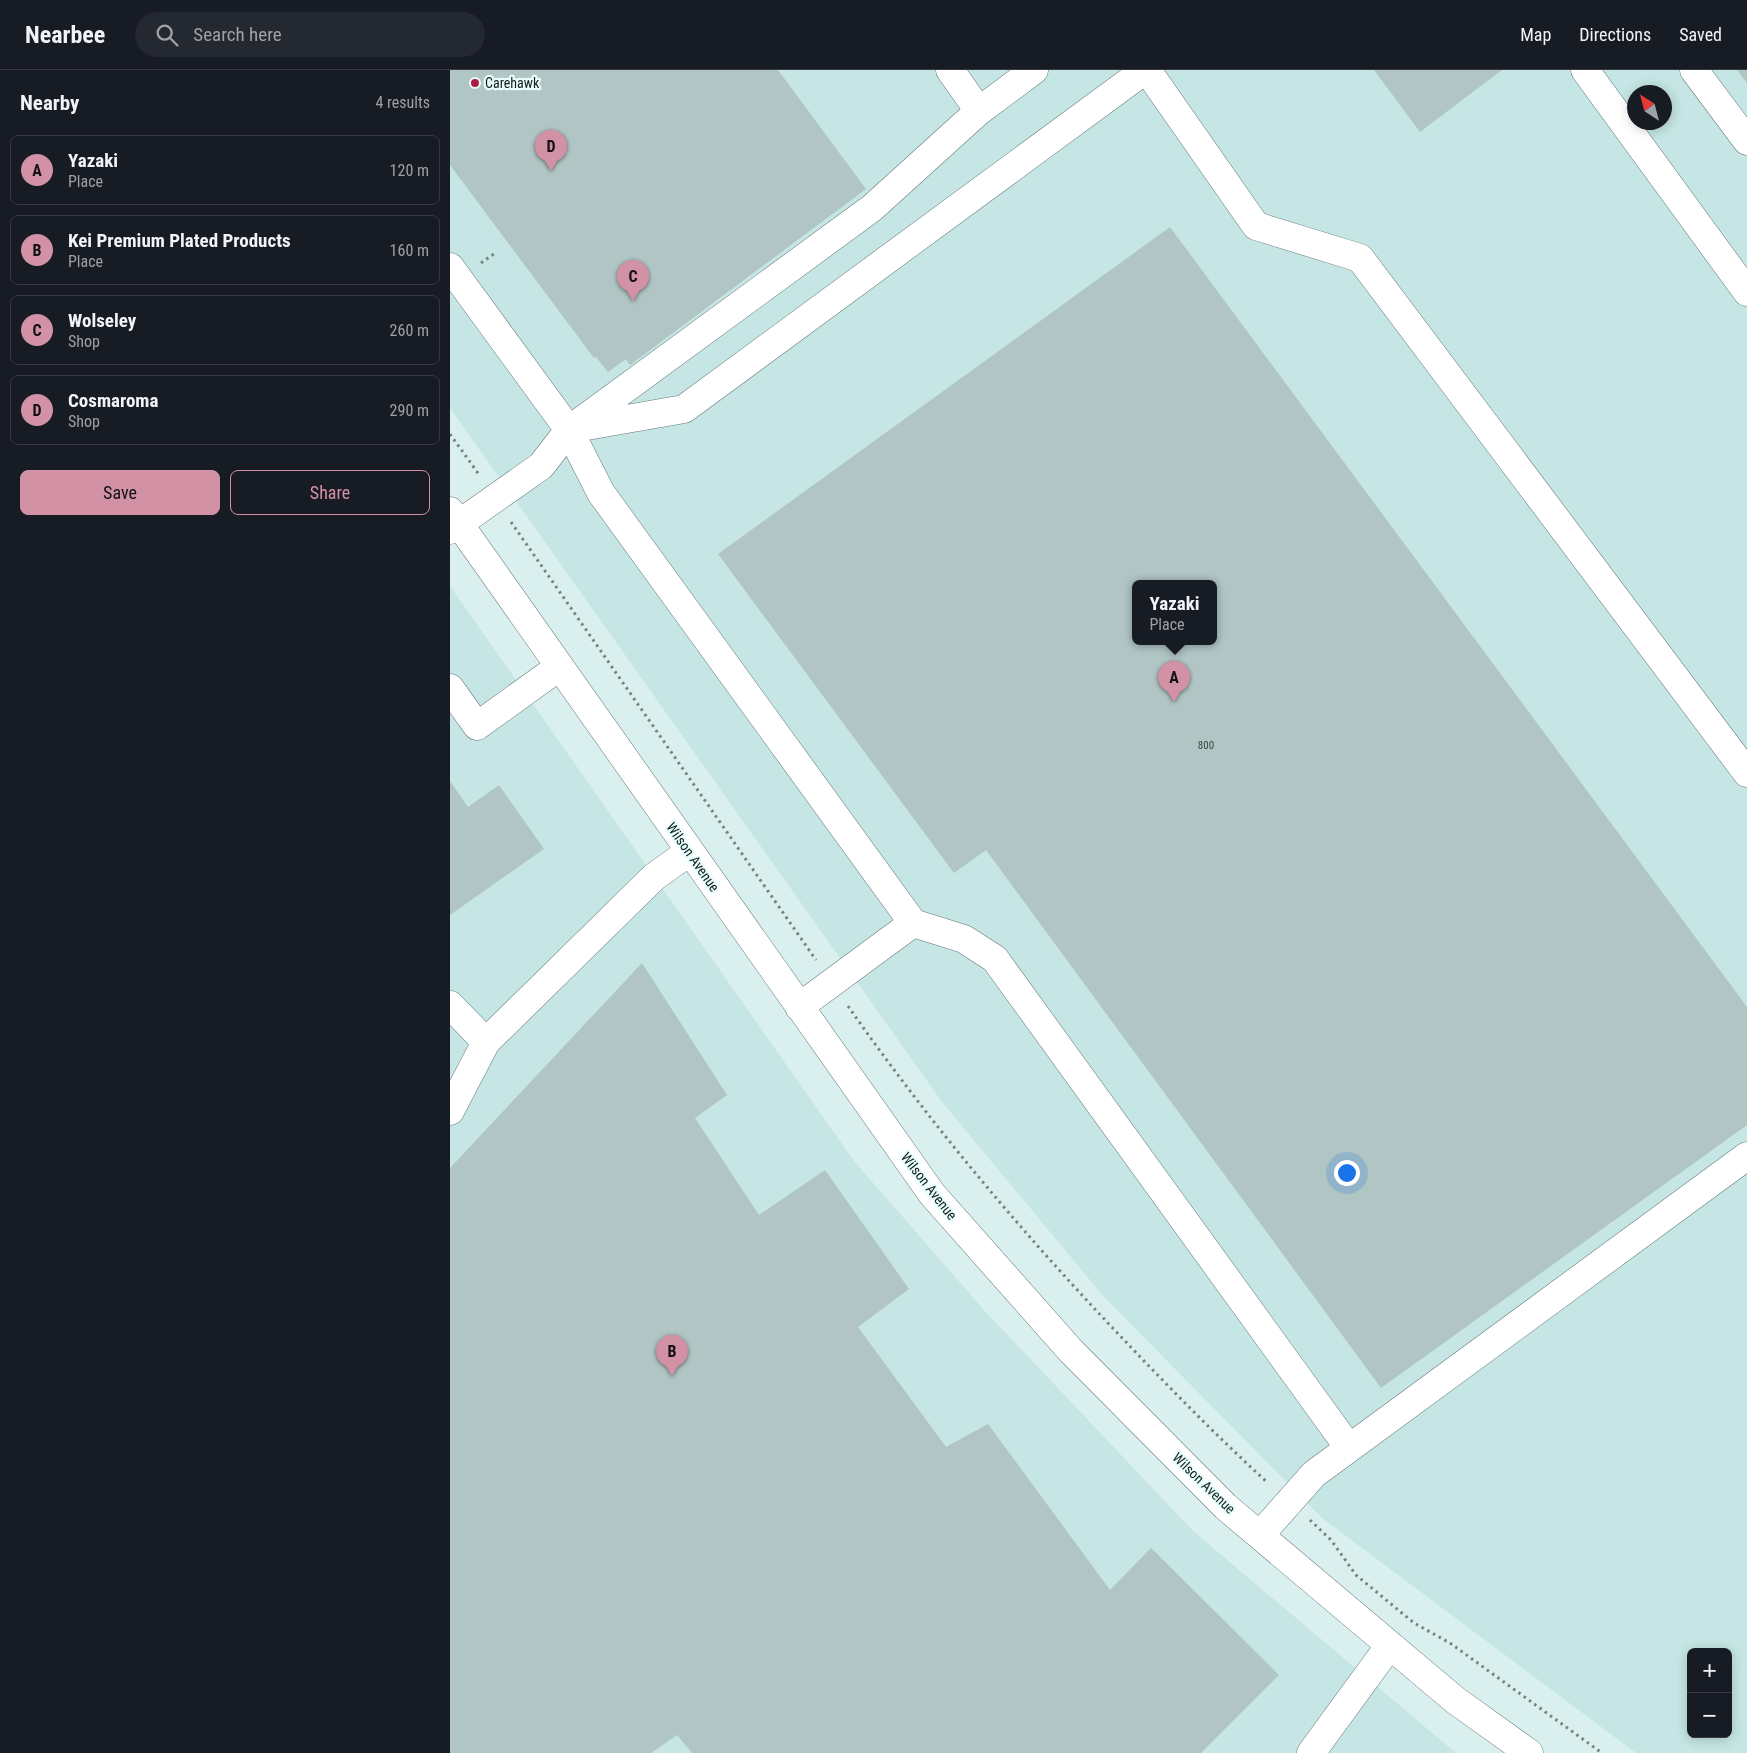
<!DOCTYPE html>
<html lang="en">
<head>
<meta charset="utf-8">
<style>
  :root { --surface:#171b24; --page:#242831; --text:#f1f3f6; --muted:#9ea1a6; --line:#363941; --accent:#d391a5 }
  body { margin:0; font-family:"Roboto Condensed",sans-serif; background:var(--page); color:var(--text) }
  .controls { position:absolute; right:15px; bottom:15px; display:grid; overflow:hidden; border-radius:8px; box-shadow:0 2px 12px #0003 }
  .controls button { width:45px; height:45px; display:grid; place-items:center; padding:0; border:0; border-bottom:1px solid var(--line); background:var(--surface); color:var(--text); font:25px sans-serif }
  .compass { position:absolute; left:1177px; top:15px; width:45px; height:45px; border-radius:50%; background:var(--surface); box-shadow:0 2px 12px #0003; rotate:324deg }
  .you { position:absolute; left:896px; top:1102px; width:18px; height:18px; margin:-12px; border:4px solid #fff; border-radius:50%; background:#1a73e8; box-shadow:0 0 0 8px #1a73e833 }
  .badge { display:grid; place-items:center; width:32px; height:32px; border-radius:50%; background:var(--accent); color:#111; font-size:16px; font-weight:700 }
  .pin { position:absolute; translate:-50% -41px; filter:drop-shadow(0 1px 2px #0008) }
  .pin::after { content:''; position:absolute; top:26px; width:18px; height:15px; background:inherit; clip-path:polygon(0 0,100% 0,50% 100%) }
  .popup { position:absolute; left:682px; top:510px; width:85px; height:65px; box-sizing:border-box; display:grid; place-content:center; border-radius:8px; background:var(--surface); filter:drop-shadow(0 1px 4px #0005); font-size:16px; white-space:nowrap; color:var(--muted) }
  .popup b { font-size:19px; color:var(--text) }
  .popup::after { content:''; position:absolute; left:50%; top:100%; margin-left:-10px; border:10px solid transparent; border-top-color:var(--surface) }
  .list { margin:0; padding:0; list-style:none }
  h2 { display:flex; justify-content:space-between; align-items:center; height:65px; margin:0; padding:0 20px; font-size:21px }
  h2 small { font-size:16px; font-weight:400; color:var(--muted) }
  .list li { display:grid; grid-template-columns:32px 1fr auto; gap:15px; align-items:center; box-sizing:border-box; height:70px; margin:0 10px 10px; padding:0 10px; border:1px solid var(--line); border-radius:8px }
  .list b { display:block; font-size:19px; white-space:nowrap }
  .list p { margin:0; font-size:16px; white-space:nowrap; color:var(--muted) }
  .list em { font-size:16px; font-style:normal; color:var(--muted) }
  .actions { display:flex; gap:10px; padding:15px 20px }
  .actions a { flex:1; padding:11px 0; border:1px solid var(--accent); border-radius:8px; text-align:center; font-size:18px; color:var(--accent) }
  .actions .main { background:var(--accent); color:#111 }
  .icon { flex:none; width:28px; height:28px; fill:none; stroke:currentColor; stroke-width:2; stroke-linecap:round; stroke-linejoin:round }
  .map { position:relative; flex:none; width:1297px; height:1683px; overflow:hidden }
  header { display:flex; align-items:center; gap:30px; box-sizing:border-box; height:70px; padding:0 25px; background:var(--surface); border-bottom:1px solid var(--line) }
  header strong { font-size:24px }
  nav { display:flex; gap:28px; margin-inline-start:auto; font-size:18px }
  .search { width:350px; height:45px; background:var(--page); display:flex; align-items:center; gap:12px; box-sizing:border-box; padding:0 18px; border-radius:28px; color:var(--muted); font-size:19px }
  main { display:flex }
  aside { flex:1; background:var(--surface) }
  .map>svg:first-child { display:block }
  .built { fill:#c5e6e4; fill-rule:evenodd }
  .building { fill:#b0c5c4; fill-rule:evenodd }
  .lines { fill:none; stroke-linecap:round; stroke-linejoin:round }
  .minor-casing { stroke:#667a79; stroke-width:29 }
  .path { stroke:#758383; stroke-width:3; stroke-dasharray:2.5 4; stroke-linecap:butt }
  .minor { stroke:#fff; stroke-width:28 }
  .poi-dot { fill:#ae1a42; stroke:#e7fefc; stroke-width:2 }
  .labels { text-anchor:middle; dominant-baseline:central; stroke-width:4.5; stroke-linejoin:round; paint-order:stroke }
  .number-label { font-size:11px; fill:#3a4645 }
  .poi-label { font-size:14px; fill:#131b1b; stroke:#e7fefc; text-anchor:start }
  .street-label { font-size:14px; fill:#131b1b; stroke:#e7fefc }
</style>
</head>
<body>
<header>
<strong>Nearbee</strong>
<div class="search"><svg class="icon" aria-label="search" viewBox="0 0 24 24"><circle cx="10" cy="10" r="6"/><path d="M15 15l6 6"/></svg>Search here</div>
<nav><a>Map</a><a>Directions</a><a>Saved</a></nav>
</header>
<main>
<aside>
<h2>Nearby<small>4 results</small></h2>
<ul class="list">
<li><span class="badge">A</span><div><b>Yazaki</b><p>Place</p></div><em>120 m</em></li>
<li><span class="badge">B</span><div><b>Kei Premium Plated Products</b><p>Place</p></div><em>160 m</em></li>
<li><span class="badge">C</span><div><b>Wolseley</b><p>Shop</p></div><em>260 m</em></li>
<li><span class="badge">D</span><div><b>Cosmaroma</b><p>Shop</p></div><em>290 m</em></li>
</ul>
<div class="actions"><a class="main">Save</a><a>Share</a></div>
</aside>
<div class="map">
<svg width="1297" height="1683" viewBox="0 0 1297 1683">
  <rect width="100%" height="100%" fill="#daf0ef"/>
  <!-- built -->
  <path class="built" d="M0,0h1297v1683h-111l-314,-235 -218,-221 -162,-195 -492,-694zM1184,22h30v30h-30zM685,513h78v58h-78zM1241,1582h37v82h-37z
    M0,516l404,575 130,149 209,221 263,222h-1006z"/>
  <!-- building -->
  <path class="building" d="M0,0h328l88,119 -236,176 -4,-6 -18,13 -12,-15 -2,1 -144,-193z
    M924,0h128l-82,62z
    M1287,0h10v13z
    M720,157l577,780v118l-366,263 -395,-538 -32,23 -236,-319zM685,513h78v58h-78z
    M0,711l18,26 31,-22 45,64 -94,66z
    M192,893l85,132 -32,23 64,97 66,-45 84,119 -51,38 88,120 42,-23 122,166 41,-42 128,127 -78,78h-509l-15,-18 -26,18h-201v-585z"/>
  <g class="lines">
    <defs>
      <path id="minor" d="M500,0l29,41
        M697,0l109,156 104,32 387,515
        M1135,0l162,222
        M1244,0l53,71
        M0,197l119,163 32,63 312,430 51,16 31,20 354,489
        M125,358l109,-19 461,-339
        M0,441l482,683 139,157 155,156 229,193 74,53
        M0,460l91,-64 28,-36 303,-222 107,-97 55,-41
        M0,618l27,38 82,-59
        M0,935l36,37 168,-165 35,-25
        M349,937l114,-84
        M0,1041l36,-69
        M810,1465l54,-61 433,-318
        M861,1683l79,-108"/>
    </defs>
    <!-- minor casing -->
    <use href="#minor" class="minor-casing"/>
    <!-- path -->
    <path class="path" d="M31,193l14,-10
      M0,364l30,42
      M61,452l305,438
      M398,936c78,112 166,217 259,316 52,55 105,110 161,161
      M860,1450l21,20 25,35 58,48 36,20 152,110"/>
    <!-- minor -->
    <use href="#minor" class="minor"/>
  </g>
  <!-- markers -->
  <circle class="poi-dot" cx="25" cy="13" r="5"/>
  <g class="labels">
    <!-- number labels -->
    <g class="number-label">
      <text x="756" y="675">800</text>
    </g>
    <!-- poi labels -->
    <g class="poi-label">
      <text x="35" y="13">Carehawk</text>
    </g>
    <!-- street labels -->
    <g class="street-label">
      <text transform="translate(243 787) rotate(55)">Wilson Avenue</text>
      <text transform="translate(479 1116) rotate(52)">Wilson Avenue</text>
      <text transform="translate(754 1413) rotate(44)">Wilson Avenue</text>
    </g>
  </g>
</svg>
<div class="controls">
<button>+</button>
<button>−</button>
</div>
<svg class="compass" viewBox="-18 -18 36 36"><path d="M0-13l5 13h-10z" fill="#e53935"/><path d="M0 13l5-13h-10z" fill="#9ea1a6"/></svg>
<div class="you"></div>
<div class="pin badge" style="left:724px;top:632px">A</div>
<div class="popup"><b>Yazaki</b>Place</div>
<div class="pin badge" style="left:222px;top:1306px">B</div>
<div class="pin badge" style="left:183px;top:231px">C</div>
<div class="pin badge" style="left:101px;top:101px">D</div>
</div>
</main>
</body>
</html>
